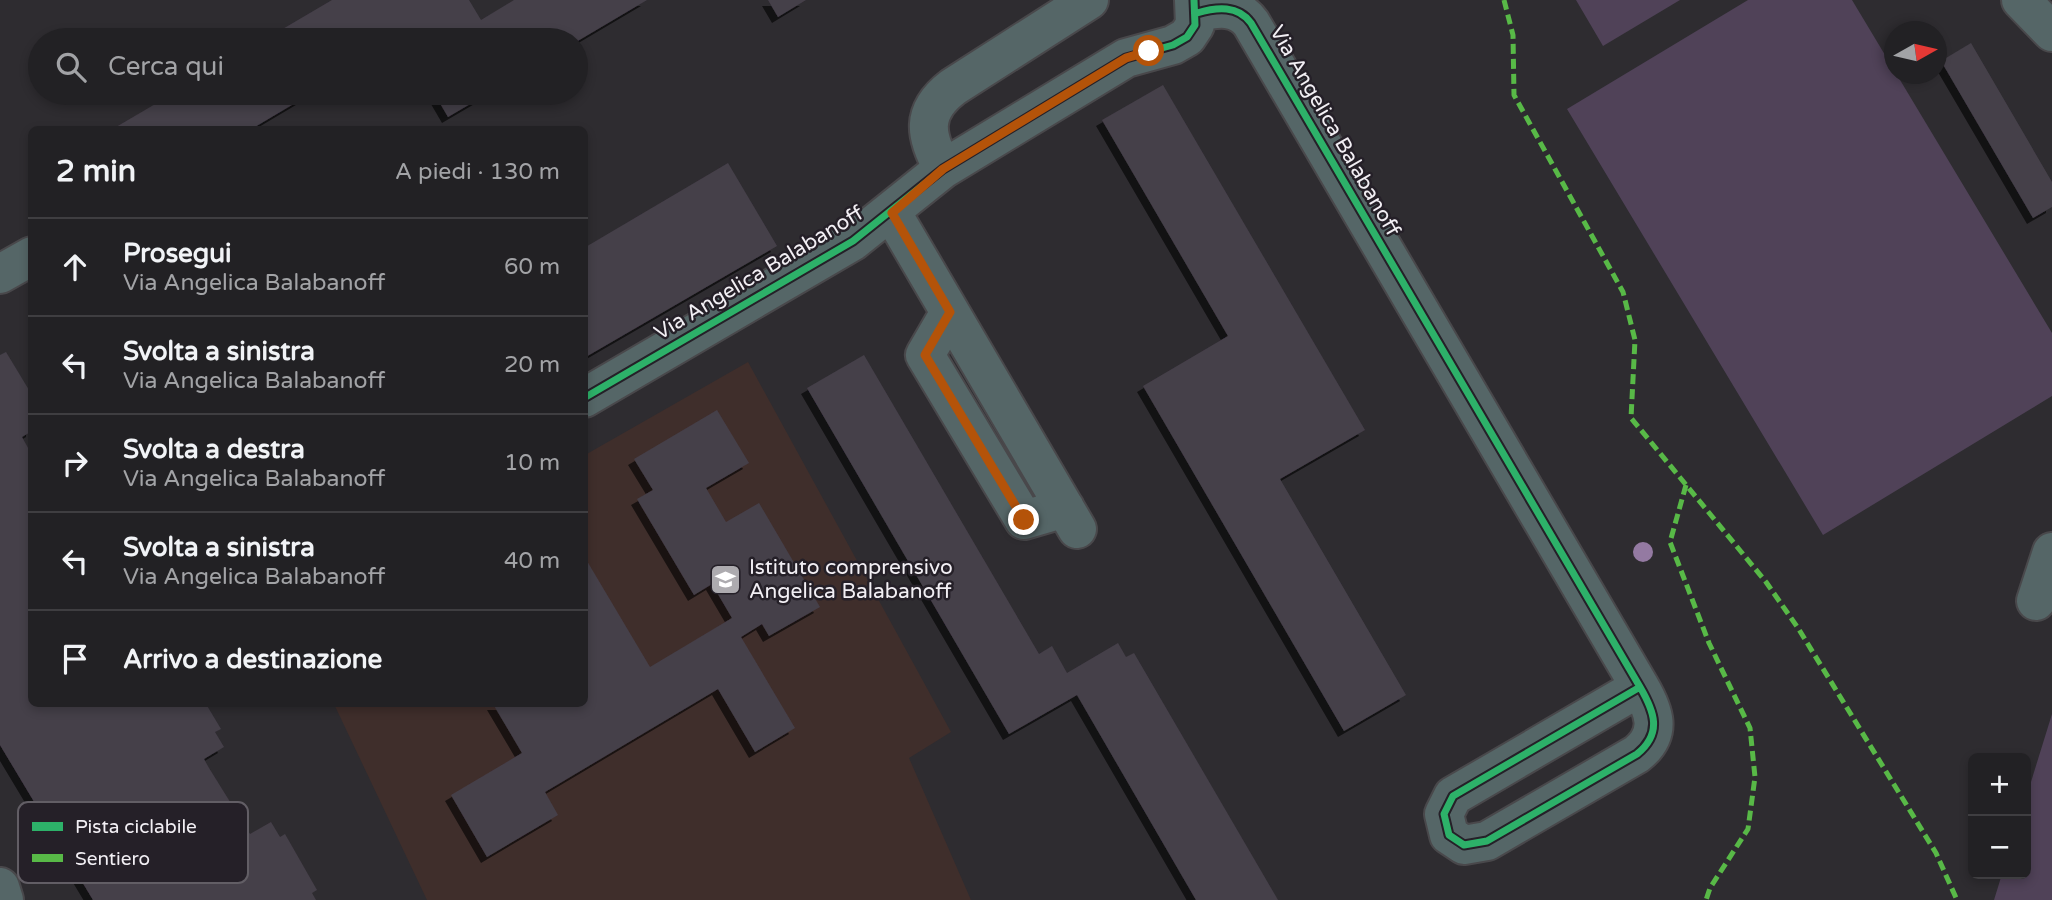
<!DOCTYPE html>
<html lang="it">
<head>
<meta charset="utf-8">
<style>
  :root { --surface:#222124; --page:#2a292c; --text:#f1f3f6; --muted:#a2a3a6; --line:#3f3e41 }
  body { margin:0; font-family:"Varela Round",sans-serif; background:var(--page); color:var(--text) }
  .controls { position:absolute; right:21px; bottom:21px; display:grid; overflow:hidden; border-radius:10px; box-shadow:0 4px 10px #0003 }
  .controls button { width:63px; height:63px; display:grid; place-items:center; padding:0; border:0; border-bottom:2px solid var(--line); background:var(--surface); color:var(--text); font:35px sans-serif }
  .compass { position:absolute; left:1884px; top:21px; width:63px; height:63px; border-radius:50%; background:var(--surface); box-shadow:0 4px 10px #0003; rotate:82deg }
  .stop { position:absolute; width:21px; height:21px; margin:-16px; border:5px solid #b45309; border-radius:50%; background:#fff }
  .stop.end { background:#b45309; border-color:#fff; box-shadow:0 2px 7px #0008 }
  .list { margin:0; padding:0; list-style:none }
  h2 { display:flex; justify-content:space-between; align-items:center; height:91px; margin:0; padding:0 28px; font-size:30px }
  h2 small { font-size:23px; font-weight:400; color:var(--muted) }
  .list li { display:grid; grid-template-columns:46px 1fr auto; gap:21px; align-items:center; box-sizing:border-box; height:98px; padding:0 28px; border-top:2px solid var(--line) }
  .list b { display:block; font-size:26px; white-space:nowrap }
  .list p { margin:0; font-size:23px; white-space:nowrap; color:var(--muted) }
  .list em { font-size:23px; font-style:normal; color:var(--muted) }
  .icon { flex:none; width:38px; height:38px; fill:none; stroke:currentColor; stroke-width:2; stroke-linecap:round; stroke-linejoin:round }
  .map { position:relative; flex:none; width:2052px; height:900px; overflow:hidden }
  .search { position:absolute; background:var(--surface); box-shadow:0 4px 10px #0003; left:28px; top:28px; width:560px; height:77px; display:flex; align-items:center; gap:18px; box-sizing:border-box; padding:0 24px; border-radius:38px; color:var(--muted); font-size:26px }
  .panel { position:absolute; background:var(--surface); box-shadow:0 4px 10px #0003; left:28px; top:126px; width:560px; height:581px; border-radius:10px }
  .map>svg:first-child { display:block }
  .education { fill:#3f2e2b }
  .green { fill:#504258 }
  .building { fill:#453f49; filter:url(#shadow) }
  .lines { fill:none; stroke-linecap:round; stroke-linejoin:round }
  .minor-casing { stroke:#49484b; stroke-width:42 }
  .minor { stroke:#556667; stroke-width:38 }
  .quiet { stroke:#58b947; stroke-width:5; stroke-dasharray:10 5; stroke-linecap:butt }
  .cycleway-casing { stroke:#252028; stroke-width:11 }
  .cycleway { stroke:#2db169; stroke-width:7 }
  .tree { fill:#947aa2 }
  .route { stroke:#b45309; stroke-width:9 }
  .labels { text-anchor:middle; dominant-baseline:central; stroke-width:5; stroke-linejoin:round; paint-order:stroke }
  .street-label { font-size:21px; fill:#f2eff4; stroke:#252028 }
  .poi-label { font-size:21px; fill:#f2eff4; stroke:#252028; text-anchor:start }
  .key { fill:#252028; stroke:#625e65; stroke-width:2 }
  .key-label { font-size:19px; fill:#f2eff4 }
</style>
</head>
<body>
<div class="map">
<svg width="2052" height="900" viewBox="0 0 2052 900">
  <defs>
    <filter id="shadow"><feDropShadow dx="-6" dy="6" stdDeviation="0" flood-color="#0009"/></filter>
  </defs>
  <rect width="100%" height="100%" fill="#2e2c30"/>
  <!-- education -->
  <path class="education" d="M748,362l203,370 -42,26 62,142h-544l-93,-196h250l1,-249z"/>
  <!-- green -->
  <path class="green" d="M1576,0h104l-77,46z
    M1748,0h104l200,333v63l-229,139 -256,-426z
    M2052,714v186h-58l8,-26h24v-76z"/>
  <!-- building -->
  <path class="building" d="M332,0h137l12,20 33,-20h133l-71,42 -312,-2z
    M768,0h38l-28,17z
    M1971,43l81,139v25l-19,11 -92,-157z
    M1163,85l202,345 -85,49 126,216 -62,36 -201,-345 85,-50 -126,-216z
    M174,93h138l-62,37h-139z
    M434,93h55l-41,24z
    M728,163l49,83 -193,112v-110z
    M6,352l26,43v36l-10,6 10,18v249h174l15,25 -6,3 9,15 -20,12 5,9 41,66 21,-12 9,15 5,-3 32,56 -5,3 4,7h-223l-93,-155v-390z
    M864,355l175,299 13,-8 15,27 51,-30 8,14 8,-4 144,247h-82l-119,-205 -68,39 -202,-346z
    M717,410l32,53 -43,25 20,34 33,-19 61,104 -51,29 -7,-12 -21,13 54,91 -40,24 -37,-63 -173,103 13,23 -71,42 -36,-62 71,-42 -29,-49h91v-148l66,111 82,-49 -20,-34 -18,11 -57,-96 16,-9 -19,-31z"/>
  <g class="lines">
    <defs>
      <path id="minor" d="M2021,0l31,32
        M1197,13c20,-6 41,-8 54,10l389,664c14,24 23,46 -3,67l-150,87 -23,4 -15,-10 -5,-21 9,-18 187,-109
        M943,169c-18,-33 -23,-57 10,-82l136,-87
        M892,213l185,316
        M0,274l32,-18
        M950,312l-25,43 99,165 41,-12
        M584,398l269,-157 90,-72 183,-111 47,-13 14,-8 8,-12 -1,-25
        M2036,601l16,-49
        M0,887l4,13"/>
    </defs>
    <!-- minor casing -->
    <use href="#minor" class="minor-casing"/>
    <!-- minor -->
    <use href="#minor" class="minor"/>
    <!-- quiet -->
    <path class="quiet" d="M1504,0l9,35 1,60 109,197 12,48 -4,78 135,164 32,46 138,225 21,47
      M1686,485l-16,57 39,101 41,85 5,49 -7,52 -38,59 -4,12"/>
    <defs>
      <path id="cycleway" d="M1197,13c20,-6 41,-8 54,10l389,664c14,24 23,46 -3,67l-150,87 -23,4 -15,-10 -5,-21 9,-18 187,-109
        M584,398l269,-157 90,-72 183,-111 47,-13 14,-8 8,-12 -1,-25"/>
    </defs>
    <!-- cycleway casing -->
    <use href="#cycleway" class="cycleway-casing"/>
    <!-- cycleway -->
    <use href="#cycleway" class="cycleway"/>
  </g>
  <!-- trees -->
  <circle class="tree" cx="1643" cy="552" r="10"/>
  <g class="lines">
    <!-- route -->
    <path class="route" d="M1024,520l-99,-165 25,-43 -58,-99 51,-44 183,-111 23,-7"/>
  </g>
  <!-- icons -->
  <defs>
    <symbol id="school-square" viewBox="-11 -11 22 22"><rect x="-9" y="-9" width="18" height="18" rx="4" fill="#adabaf" stroke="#252028"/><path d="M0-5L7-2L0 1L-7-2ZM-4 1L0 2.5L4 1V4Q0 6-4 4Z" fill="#fff"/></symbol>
  </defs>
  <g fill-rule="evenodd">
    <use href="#school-square" x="708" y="562" width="35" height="35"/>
  </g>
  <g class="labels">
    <!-- street labels -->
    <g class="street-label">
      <text transform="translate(1335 131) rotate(60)">Via Angelica Balabanoff</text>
      <text transform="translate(759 273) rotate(-31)">Via Angelica Balabanoff</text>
    </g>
    <!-- poi labels -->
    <g class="poi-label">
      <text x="749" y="567">Istituto comprensivo<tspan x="749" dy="24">Angelica Balabanoff</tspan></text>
    </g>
  </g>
  <!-- legend -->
  <rect x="18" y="802" width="230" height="81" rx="10" class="key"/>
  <rect x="32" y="822" width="31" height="9" fill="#2db169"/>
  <rect x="32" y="854" width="31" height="8" fill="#58b947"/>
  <g class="key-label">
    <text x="75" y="833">Pista ciclabile</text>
    <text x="75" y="865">Sentiero</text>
  </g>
</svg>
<div class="controls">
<button>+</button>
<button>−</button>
</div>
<svg class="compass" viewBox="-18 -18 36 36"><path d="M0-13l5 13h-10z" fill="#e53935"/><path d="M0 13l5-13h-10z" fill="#a2a3a6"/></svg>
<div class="stop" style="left:1149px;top:51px"></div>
<div class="stop end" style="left:1024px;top:520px"></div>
<div class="search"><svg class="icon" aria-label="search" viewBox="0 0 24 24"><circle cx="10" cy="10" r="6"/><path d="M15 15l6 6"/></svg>Cerca qui</div>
<section class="panel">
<h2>2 min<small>A piedi · 130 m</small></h2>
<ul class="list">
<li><svg class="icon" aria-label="ahead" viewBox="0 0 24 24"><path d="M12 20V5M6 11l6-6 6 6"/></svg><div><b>Prosegui</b><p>Via Angelica Balabanoff</p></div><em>60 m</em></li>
<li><svg class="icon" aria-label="left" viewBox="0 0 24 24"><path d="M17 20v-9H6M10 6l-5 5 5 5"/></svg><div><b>Svolta a sinistra</b><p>Via Angelica Balabanoff</p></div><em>20 m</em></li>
<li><svg class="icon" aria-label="right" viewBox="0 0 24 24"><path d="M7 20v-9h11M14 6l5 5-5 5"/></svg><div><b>Svolta a destra</b><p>Via Angelica Balabanoff</p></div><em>10 m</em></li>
<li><svg class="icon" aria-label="left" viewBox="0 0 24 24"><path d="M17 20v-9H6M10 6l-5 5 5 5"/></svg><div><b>Svolta a sinistra</b><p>Via Angelica Balabanoff</p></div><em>40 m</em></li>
<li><svg class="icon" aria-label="arrive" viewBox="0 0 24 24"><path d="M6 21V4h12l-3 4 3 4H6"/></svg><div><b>Arrivo a destinazione</b></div></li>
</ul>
</section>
</div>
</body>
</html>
